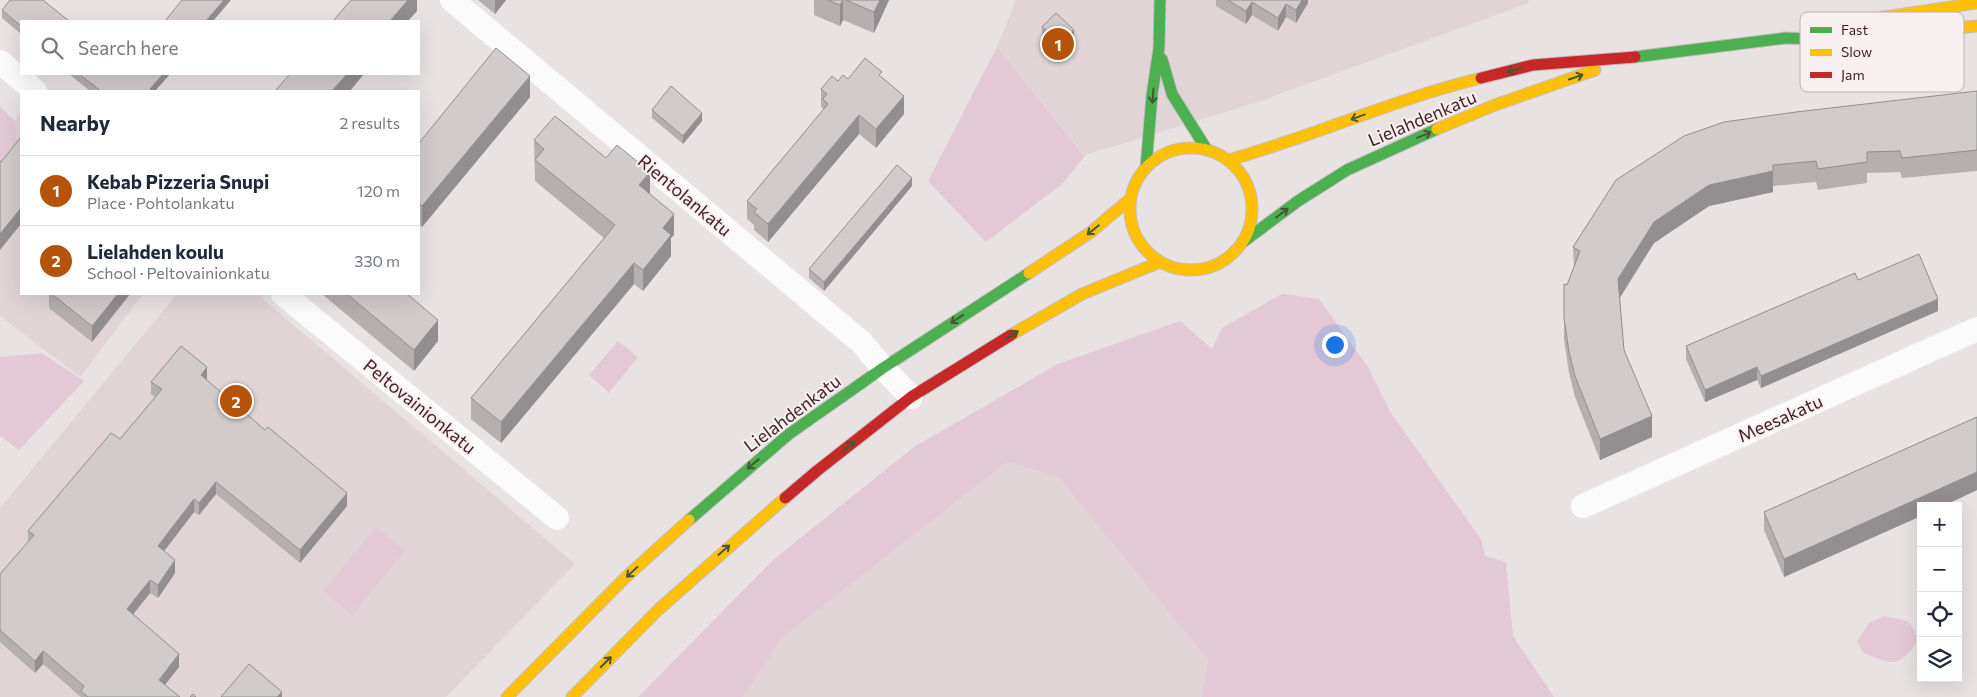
<!DOCTYPE html>
<html lang="en">
<head>
<meta charset="utf-8">
<style>
  :root { --surface:#fff; --page:#f6f6f7; --text:#1f2937; --muted:#747a83; --line:#e0e1e3; --accent:#b45309 }
  body { margin:0; font-family:Commissioner,sans-serif; background:var(--page); color:var(--text) }
  .controls { position:absolute; right:15px; bottom:15px; display:grid; overflow:hidden; border-radius:0px; box-shadow:0 5px 20px #0002 }
  .controls button { width:45px; height:45px; display:grid; place-items:center; padding:0; border:0; border-bottom:1px solid var(--line); background:var(--surface); color:var(--text); font:25px sans-serif }
  .you { position:absolute; left:1334px; top:344px; width:18px; height:18px; margin:-12px; border:4px solid #fff; border-radius:50%; background:#1a73e8; box-shadow:0 0 0 8px #1a73e833 }
  .badge { display:grid; place-items:center; width:32px; height:32px; border-radius:50%; background:var(--accent); color:#fff; font-size:16px; font-weight:700 }
  .pin { position:absolute; translate:-50% -50%; border:2px solid #fff; box-shadow:0 1px 5px #0006 }
  .list { margin:0; padding:0; list-style:none }
  h2 { display:flex; justify-content:space-between; align-items:center; height:65px; margin:0; padding:0 20px; font-size:21px }
  h2 small { font-size:16px; font-weight:400; color:var(--muted) }
  .list li { display:grid; grid-template-columns:32px 1fr auto; gap:15px; align-items:center; box-sizing:border-box; height:70px; padding:0 20px; border-top:1px solid var(--line) }
  .list b { display:block; font-size:19px; white-space:nowrap }
  .list p { margin:0; font-size:16px; white-space:nowrap; color:var(--muted) }
  .list em { font-size:16px; font-style:normal; color:var(--muted) }
  .icon { flex:none; width:28px; height:28px; fill:none; stroke:currentColor; stroke-width:2; stroke-linecap:round; stroke-linejoin:round }
  .map { position:relative; flex:none; width:1977px; height:697px; overflow:hidden }
  .search { position:absolute; background:var(--surface); box-shadow:0 5px 20px #0002; left:20px; top:20px; width:400px; height:55px; display:flex; align-items:center; gap:12px; box-sizing:border-box; padding:0 18px; border-radius:0px; color:var(--muted); font-size:19px }
  .panel { position:absolute; background:var(--surface); box-shadow:0 5px 20px #0002; left:20px; top:90px; width:400px; height:205px; border-radius:0px }
  .map>svg:first-child { display:block }
  .built { fill:#e0d4d6 }
  .green { fill:#e3c9d5 }
  .lines { fill:none; stroke-linecap:round; stroke-linejoin:round }
  .fast-casing { stroke:#c8bdbf; stroke-width:13 }
  .slow-casing { stroke:#c8bdbf; stroke-width:13 }
  .jam-casing { stroke:#c8bdbf; stroke-width:13 }
  .street { stroke:#fcfbfb; stroke-width:24 }
  .fast { stroke:#4caf50; stroke-width:11 }
  .slow { stroke:#ffc107; stroke-width:11 }
  .jam { stroke:#c62828; stroke-width:11 }
  .wall { fill:#b5afaf }
  .shaded-wall { fill:#938e8f }
  .building { fill:#d2cbcc; stroke:#938e8f }
  .oneway { stroke:#435833 }
  .labels { text-anchor:middle; dominant-baseline:central; stroke-width:4; stroke-linejoin:round; paint-order:stroke }
  .street-label { font-size:18px; fill:#3d1e1f; stroke:#f8eff1 }
  .key { fill:#f8eff1; stroke:#c0b0b2; stroke-width:1 }
  .key-label { font-size:14px; fill:#3d1e1f }
</style>
</head>
<body>
<div class="map">
<svg width="1977" height="697" viewBox="0 0 1977 697">
  <rect width="100%" height="100%" fill="#e8e2e3"/>
  <!-- built -->
  <path class="built" d="M1016,0h512l1,3 -271,99 -173,53 -88,-108z
    M21,113v181h122l-63,83 -80,-61v-139l19,-22 -4,-34z
    M177,294h80l318,270 -129,133h-446v-189z
    M1007,462l51,15 150,183 -6,37h-459l39,-59z"/>
  <!-- green -->
  <path class="green" d="M997,47l88,109 -23,28 -76,58 -58,-61z
    M0,107l15,14 4,35 -19,21z
    M1282,294l37,5 49,68 23,46 90,126 4,17 21,6 7,74 41,61h-352l6,-37 -150,-183 -51,-15 -225,176 -39,59h-105l135,-137 141,-113 144,-83 122,-43 32,28 10,-21z
    M618,341l20,16 -29,36 -20,-18z
    M42,353l42,28 -65,69 -19,-14v-79z
    M376,527l29,24 -53,64 -29,-24z
    M1884,616l24,5c4,6 9,12 8,19 0,8 -13,20 -21,22 -10,1 -23,-6 -31,-9l-7,-11 12,-19z"/>
  <g class="lines">
    <defs>
      <path id="fast" d="M1635,57l151,-19 51,2 31,-3
        M1162,59l10,35 35,56
        M1146,167l6,-72 7,-47 1,-48
        M1243,242l55,-41 49,-31 90,-41
        M689,520l100,-86 94,-66 146,-95"/>
      <path id="slow" d="M1858,21l119,-18
        M1868,37l109,-11
        M1437,129l58,-24 100,-35
        M1130 209a61 61 0 1 1 122 0a61 61 0 1 1-122 0Z
        M1229,160c85,-24 166,-61 252,-82
        M1029,273l62,-41 39,-33
        M1011,335l71,-41 78,-32
        M507,697l119,-120 63,-57
        M572,697l86,-87 127,-112"/>
      <path id="jam" d="M1481,78l52,-13 102,-8
        M785,498l33,-28 93,-73 100,-62"/>
    </defs>
    <!-- fast casing -->
    <use href="#fast" class="fast-casing"/>
    <!-- slow casing -->
    <use href="#slow" class="slow-casing"/>
    <!-- jam casing -->
    <use href="#jam" class="jam-casing"/>
    <!-- street -->
    <path class="street" d="M452,0l409,342 22,26 28,29
      M0,62l35,29
      M283,294l274,224
      M1583,506l394,-177"/>
    <!-- fast -->
    <use href="#fast" class="fast"/>
    <!-- slow -->
    <use href="#slow" class="slow"/>
    <!-- jam -->
    <use href="#jam" class="jam"/>
  </g>
  <!-- wall -->
  <path class="wall" d="M478,0h28l-11,14z
    M814,0h75l-15,33 -31,-13 -3,6 -26,-11z
    M1216,0h92v3l-12,20 -10,-6 -8,14 -26,-16 -6,9 -30,-18z
    M2,10l19,11v13l-19,-16z
    M1042,27l32,19 -16,17 -14,-13v-6l-2,-1z
    M69,74h101l-15,17h-65z
    M882,77l22,37 -28,34 -17,-14 -91,108 -14,-12v-5l-7,-6v-18l76,-91v-2l-2,-1v-18l17,-8z
    M1977,91v80l-75,7 -2,-6 -33,1v10l-49,7 -2,-8 -43,4v6l-64,14 -55,37 -34,55 4,52 28,87 -52,23 -25,-63 -6,-24 -5,-34v-55l3,1 7,-17 -1,-21 43,-67z
    M530,97l-108,130 -3,-3v-81z
    M652,110l50,11 -19,23 -31,-26z
    M534,140l72,18 44,35 24,42 -3,3v18l-28,35 -9,-7 -133,159 -30,-24v-21l133,-160 -69,-57z
    M912,186l-88,105 -15,-13v-9z
    M1858,280l80,31 -177,77 -4,-8 -52,22 -19,-43v-13z
    M49,294h81l-38,48 -43,-34z
    M322,294h85l31,47 -24,30z
    M207,380l140,126 -47,57 -84,-69 -17,21 -5,-3 -30,39 11,22 -17,25 -8,-5 -17,21 46,53 -14,18 15,12h-99l-38,-33 -8,9 -35,-31v-68l28,-32v-11l92,-92 35,-42 -4,-3v-12z
    M1977,417v73l-34,16h-22v10l-137,61 -20,-47v-18z"/>
  <!-- shaded-wall -->
  <path class="shaded-wall" d="M224,0h7l-18,21h-7z
    M408,0h9v11l-9,10h-18z
    M495,0h11l-11,14z
    M843,0v20l-3,6v-21z
    M880,0h9l-15,33v-21z
    M1302,0h6v3l-12,20v-13z
    M1252,2v13l-6,9v-13z
    M1286,4v13l-8,14v-13z
    M1074,30v16l-16,17v-16z
    M163,74h7l-15,17h-5v-2z
    M347,74h17l-14,17h-18z
    M530,76v21l-108,130v-21z
    M904,96v18l-28,34v-19z
    M702,113v8l-19,23v-8z
    M859,115v19l-91,108v-18z
    M1773,171v21l-64,14 -55,37 -36,57v-21l36,-57 55,-37z
    M650,172v21l-11,13v-21z
    M912,178v8l-88,105v-9z
    M21,208v16l-21,26v-16z
    M674,214v21l-3,3v18l-28,35v-21l20,-42z
    M634,263v21l-133,159v-21z
    M118,294h12l-38,48v-16z
    M1938,299v12l-177,77v-12z
    M438,320v21l-24,30v-21z
    M207,367v13l-6,8v-13z
    M1757,367v13l-52,22v-12z
    M1652,416v21l-52,23v-21z
    M1977,472v18l-34,16h-22v10l-137,61v-18z
    M216,482v12l-17,21v-12z
    M347,493v13l-47,57v-13z
    M194,499v13l-36,47v-13z
    M175,560v13l-17,25v-13z
    M150,580v13l-23,29v-13z
    M43,651v13l-8,9v-12z
    M179,654v13l-20,25v-12z
    M282,692v5h-5z"/>
  <!-- building -->
  <path class="building" d="M10,0h33l26,21h-48v5l-19,-16z
    M182,0h42l-18,21h-41z
    M351,0h57l-18,21h-57z
    M828,0h15l-3,5z
    M846,0h34l-6,12z
    M1228,0h74l-6,10 -10,-6 -8,14 -26,-16 -6,9z
    M1056,13l18,17 -16,17 -14,-13 3,-3 -5,-4z
    M496,48l34,28 -108,130 -3,-3v-60z
    M865,58l17,14 -3,3 25,21 -28,33 -17,-14 -91,109 -14,-12 3,-3 -10,-8 81,-97 -5,-5 4,-5 -6,-5 11,-13 6,5 5,-6 5,4z
    M79,74h84l-13,15 3,2h-52z
    M290,74h57l-15,17h-57z
    M671,86l31,27 -19,23 -31,-26z
    M1977,91v59l-75,8 -2,-7 -33,1v10l-49,7 -2,-8 -43,4v6l-64,14 -55,37 -36,57 6,71 28,66 -52,23 -25,-63 -6,-24 -5,-34v-34l3,1 13,-34 -7,-4 43,-67 68,-44 40,-14 72,-10z
    M555,116l51,42 11,-13 33,27 -11,13 35,29 -11,14 8,7 -28,35 -9,-7 -133,159 -30,-24 144,-173 -80,-65 9,-11 -10,-9z
    M21,137v71l-21,26v-73l1,1z
    M897,165l15,13 -88,104 -15,-13z
    M1919,254l19,45 -177,77 -4,-9 -52,23 -19,-44 169,-73 3,7z
    M52,294h66l-26,32z
    M347,294h60l31,26 -24,30z
    M181,346l26,21 -6,8 64,55 3,-3 79,66 -47,57 -84,-68 -17,21 -5,-4 -36,47 17,14 -17,25 -8,-5 -23,29 52,45 -20,26 21,17h-92l-7,-6 3,-5 -41,-35 -8,10 -35,-31v-56l34,-39 -6,-4 83,-98 9,6 42,-50 -11,-7z
    M1977,417v55l-193,87 -20,-47z
    M249,664l33,28 -5,5h-56z
    M193,694l3,3h-6z"/>
  <!-- one-way arrows -->
  <defs><path id="oneway-shaft" d="M-6 0H5M1.5-3L5.5 0L1.5 3" fill="none" stroke-width="1.6" stroke-linecap="round" stroke-linejoin="round" transform="scale(1.25)"/></defs>
  <g class="oneway">
    <use href="#oneway-shaft" transform="translate(1514 70) rotate(166)"/>
    <use href="#oneway-shaft" transform="translate(1576 77) rotate(-19)"/>
    <use href="#oneway-shaft" transform="translate(1153 96) rotate(94)"/>
    <use href="#oneway-shaft" transform="translate(1358 117) rotate(160)"/>
    <use href="#oneway-shaft" transform="translate(1424 135) rotate(-23)"/>
    <use href="#oneway-shaft" transform="translate(1282 213) rotate(-37)"/>
    <use href="#oneway-shaft" transform="translate(1093 230) rotate(141)"/>
    <use href="#oneway-shaft" transform="translate(957 319) rotate(147)"/>
    <use href="#oneway-shaft" transform="translate(1012 335) rotate(-32)"/>
    <use href="#oneway-shaft" transform="translate(849 446) rotate(-38)"/>
    <use href="#oneway-shaft" transform="translate(753 464) rotate(140)"/>
    <use href="#oneway-shaft" transform="translate(724 550) rotate(-42)"/>
    <use href="#oneway-shaft" transform="translate(632 572) rotate(137)"/>
    <use href="#oneway-shaft" transform="translate(606 662) rotate(-45)"/>
  </g>
  <g class="labels">
    <!-- street labels -->
    <g class="street-label">
      <text transform="translate(1422 118) rotate(-23)">Lielahdenkatu</text>
      <text transform="translate(685 195) rotate(40)">Rientolankatu</text>
      <text transform="translate(420 406) rotate(39)">Peltovainionkatu</text>
      <text transform="translate(792 413) rotate(-37)">Lielahdenkatu</text>
      <text transform="translate(1780 418) rotate(-24)">Meesakatu</text>
    </g>
  </g>
  <!-- legend -->
  <rect x="1800" y="12" width="164" height="80" rx="8" class="key"/>
  <rect x="1810" y="27" width="22" height="6" fill="#4caf50"/>
  <rect x="1810" y="49" width="22" height="7" fill="#ffc107"/>
  <rect x="1810" y="72" width="22" height="6" fill="#c62828"/>
  <g class="key-label">
    <text x="1841" y="35">Fast</text>
    <text x="1841" y="57">Slow</text>
    <text x="1841" y="80">Jam</text>
  </g>
</svg>
<div class="controls">
<button>+</button>
<button>−</button>
<button><svg class="icon" aria-label="locate" viewBox="0 0 24 24"><circle cx="12" cy="12" r="6"/><path d="M12 2v4M12 18v4M2 12h4M18 12h4"/></svg></button>
<button><svg class="icon" aria-label="layers" viewBox="0 0 24 24"><path d="M12 4l9 5-9 5-9-5zM3 14l9 5 9-5"/></svg></button>
</div>
<div class="you"></div>
<div class="pin badge" style="left:1058px;top:44px">1</div>
<div class="pin badge" style="left:236px;top:401px">2</div>
<div class="search"><svg class="icon" aria-label="search" viewBox="0 0 24 24"><circle cx="10" cy="10" r="6"/><path d="M15 15l6 6"/></svg>Search here</div>
<section class="panel">
<h2>Nearby<small>2 results</small></h2>
<ul class="list">
<li><span class="badge">1</span><div><b>Kebab Pizzeria Snupi</b><p>Place · Pohtolankatu</p></div><em>120 m</em></li>
<li><span class="badge">2</span><div><b>Lielahden koulu</b><p>School · Peltovainionkatu</p></div><em>330 m</em></li>
</ul>
</section>
</div>
</body>
</html>
